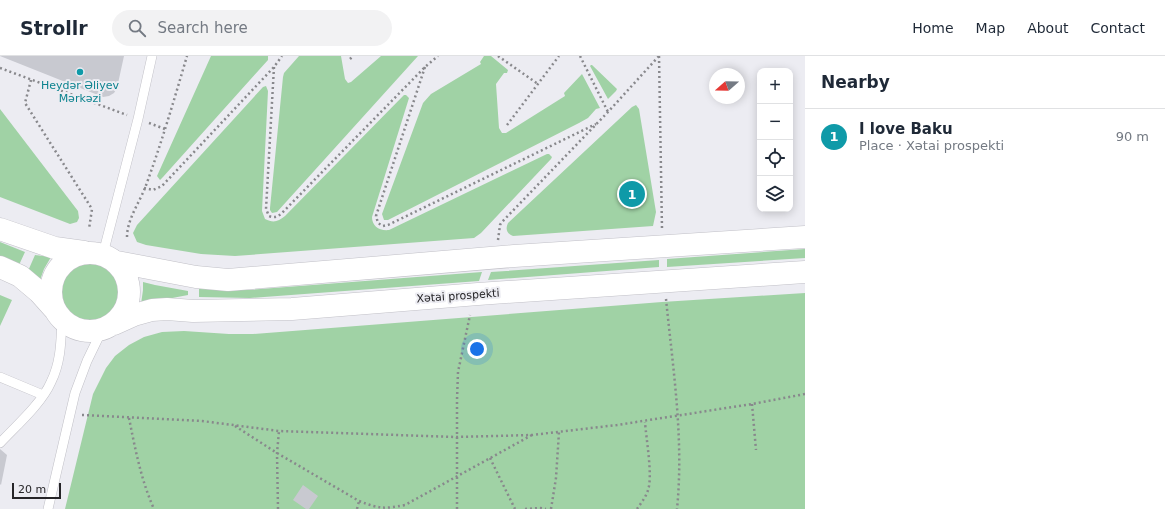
<!DOCTYPE html>
<html lang="en">
<head>
<meta charset="utf-8">
<style>
  :root { --surface:#fff; --page:#f2f2f3; --text:#1f2937; --muted:#747a83; --line:#e0e1e3; --accent:#d93025 }
  body { margin:0; font-family:"DejaVu Sans",sans-serif; background:var(--page); color:var(--text) }
  .controls { position:absolute; right:12px; top:12px; display:grid; overflow:hidden; border-radius:8px; box-shadow:0 2px 10px #0003 }
  .controls button { width:36px; height:36px; display:grid; place-items:center; padding:0; border:0; border-bottom:1px solid var(--line); background:var(--surface); color:var(--text); font:20px sans-serif }
  .compass { position:absolute; left:709px; top:12px; width:36px; height:36px; border-radius:50%; background:var(--surface); box-shadow:0 2px 10px #0003; rotate:250deg }
  .scale { position:absolute; left:12px; bottom:10px; width:49px; box-sizing:border-box; padding-left:4px; border:2px solid #262528; border-top:0; font-size:11px; line-height:14px; white-space:nowrap; color:#262528; -webkit-text-stroke:3px #ececf2; paint-order:stroke }
  .you { position:absolute; left:477px; top:293px; width:14px; height:14px; margin:-10px; border:3px solid #fff; border-radius:50%; background:#1a73e8; box-shadow:0 0 0 6px #1a73e833 }
  .badge { display:grid; place-items:center; width:26px; height:26px; border-radius:50%; background:var(--accent); color:#fff; font-size:13px; font-weight:700 }
  .pin { position:absolute; translate:-50% -50%; border:2px solid #fff; box-shadow:0 1px 4px #0006 }
  .list { margin:0; padding:0; list-style:none }
  h2 { display:flex; justify-content:space-between; align-items:center; height:52px; margin:0; padding:0 16px; font-size:17px }
  h2 small { font-size:13px; font-weight:400; color:var(--muted) }
  .list li { display:grid; grid-template-columns:26px 1fr auto; gap:12px; align-items:center; box-sizing:border-box; height:56px; padding:0 16px; border-top:1px solid var(--line) }
  .list b { display:block; font-size:15px; white-space:nowrap }
  .list p { margin:0; font-size:13px; white-space:nowrap; color:var(--muted) }
  .list em { font-size:13px; font-style:normal; color:var(--muted) }
  .icon { flex:none; width:22px; height:22px; fill:none; stroke:currentColor; stroke-width:2; stroke-linecap:round; stroke-linejoin:round }
  .map { position:relative; flex:none; width:805px; height:453px; overflow:hidden }
  header { display:flex; align-items:center; gap:24px; box-sizing:border-box; height:56px; padding:0 20px; background:var(--surface); border-bottom:1px solid var(--line) }
  header strong { font-size:19px }
  nav { display:flex; gap:22px; margin-inline-start:auto; font-size:14px }
  .search { width:280px; height:36px; background:var(--page); display:flex; align-items:center; gap:10px; box-sizing:border-box; padding:0 14px; border-radius:22px; color:var(--muted); font-size:15px }
  main { display:flex }
  aside { flex:1; background:var(--surface) }
  .map>svg:first-child { display:block }
  .green { fill:#a0d2a5 }
  .building { fill:#c8c9d0 }
  .lines { fill:none; stroke-linecap:round; stroke-linejoin:round }
  .lane-casing { stroke:#c1c0c7; stroke-width:10 }
  .secondary-casing { stroke:#c1c0c7; stroke-width:23 }
  .path { stroke:#88888c; stroke-width:2.5; stroke-dasharray:2 3; stroke-linecap:butt }
  .lane { stroke:#fff; stroke-width:9 }
  .secondary { stroke:#fff; stroke-width:22 }
  .culture-dot { fill:#0f9aa8; stroke:#ececf2; stroke-width:1.5 }
  .labels { text-anchor:middle; dominant-baseline:central; stroke-width:4; stroke-linejoin:round; paint-order:stroke }
  .culture-label { font-size:11px; fill:#0d838f; stroke:#ececf2 }
  .street-label { font-size:11px; fill:#262528; stroke:#ececf2 }
</style>
</head>
<body>
<header>
<strong>Strollr</strong>
<div class="search"><svg class="icon" aria-label="search" viewBox="0 0 24 24"><circle cx="10" cy="10" r="6"/><path d="M15 15l6 6"/></svg>Search here</div>
<nav><a>Home</a><a>Map</a><a>About</a><a>Contact</a></nav>
</header>
<main>
<div class="map">
<svg width="805" height="453" viewBox="0 0 805 453">
  <rect width="100%" height="100%" fill="#ececf2"/>
  <!-- green -->
  <path class="green" d="M211,0h57v4l-105,117 -3,3 -3,-4z
    M299,0h42l4,23 3,4 3,-1 30,-26h37l-141,156 -5,1 -2,-3v-2l13,-131 1,-4z
    M484,0h7l17,14 -1,3h-3l-8,11 3,44 3,5h4l59,-37 -1,-3 18,-19 18,34 -4,1 -8,9 -9,5 -191,97h-4l-2,-6 41,-111 8,-9 50,-30 -1,-2z
    M591,9h1l25,24 -1,2 -8,8 -18,-33z
    M266,30l2,5 -6,120 3,8c8,4 13,3 20,-3l119,-121h2l3,3 -37,119c0,9 7,14 17,13l158,-76h2l3,3 -1,2 -70,74 -7,5 -239,18 -34,-2 -55,-9 -9,-3 -4,-9 4,-8 126,-138z
    M636,49l3,4 17,103 -3,14 -140,10c-6,-2 -8,-7 -5,-13l124,-116z
    M0,53l78,102 1,7 -2,4 -7,2 -70,-27z
    M0,186l25,10 -6,13 -19,-9z
    M805,193v9l-138,9v-8z
    M35,199l16,2 -7,12 -4,11 -12,-9z
    M659,204v7l-171,13 3,-8z
    M61 236a30 30 0 1 1 60 0a30 30 0 1 1-60 0Z
    M482,216l-3,9 -229,17 -51,-1v-8l49,1z
    M143,226l12,3 33,6v4l-47,9 2,-14z
    M805,237v216h-740l28,-115 13,-26 9,-12 14,-11 15,-8 18,-5 22,-1 45,3h24l409,-32z
    M0,239l12,5 -12,26z"/>
  <!-- building -->
  <path class="building" d="M0,0h124l-7,32 -3,5 -5,3 -6,1z
    M0,393l7,6 -6,30 -1,-1z
    M303,429l15,11 -9,13h-3l-13,-9z"/>
  <g class="lines">
    <defs>
      <path id="lane" d="M103,198l35,-135 14,-63
        M0,321l43,18
        M0,387c16,-17 42,-40 51,-61 10,-20 10,-41 11,-63
        M48,453l27,-116 12,-32 15,-31"/>
      <path id="secondary" d="M0,173l55,19 29,4
        M51 236a39 39 0 1 1 78 0a39 39 0 1 1-78 0Z
        M117,206l79,15 32,3 286,-24 291,-19
        M0,211l20,9 19,16 17,19
        M114,268l20,-9 18,-5 15,-1 26,2 99,-2 186,-15 327,-22"/>
    </defs>
    <!-- lane casing -->
    <use href="#lane" class="lane-casing"/>
    <!-- secondary casing -->
    <use href="#secondary" class="secondary-casing"/>
    <!-- path -->
    <path class="path" d="M498,0l40,28
      M580,0l28,56
      M659,0l3,173
      M350,3l3,-3
      M274,11l-8,142 3,7c5,2 8,1 12,-2l144,-147 13,-11
      M425,11l-49,149 2,7 5,3 5,-1 208,-101
      M0,12l127,47
      M31,24l-6,23 67,106 -3,20
      M149,67l16,6
      M507,69l52,-69
      M144,132l9,2 9,-4 112,-119 8,-11
      M127,181c0,-17 12,-34 18,-49 16,-43 29,-88 42,-132
      M498,184l2,-15 1,-2 107,-111 51,-56
      M666,243c7,70 18,140 11,210
      M752,348l4,46
      M82,359l120,6 77,10 177,6 76,-2 85,-10 135,-21 53,-10
      M129,362c6,30 12,62 25,91
      M235,370l42,27 82,48c21,8 25,8 46,4l127,-70
      M490,402l25,51
      M278,453l-1,-56 2,-22
      M357,453l2,-8
      M457,453v-109l1,-28 12,-57
      M525,453l15,-1 6,1
      M551,453l5,-31 3,-46
      M637,453c4,-6 9,-12 11,-19 5,-14 -2,-52 -3,-68"/>
    <!-- lane -->
    <use href="#lane" class="lane"/>
    <!-- secondary -->
    <use href="#secondary" class="secondary"/>
  </g>
  <!-- markers -->
  <circle class="culture-dot" cx="80" cy="16" r="4"/>
  <g class="labels">
    <!-- culture labels -->
    <g class="culture-label">
      <text x="80" y="29">Heydər Əliyev<tspan x="80" dy="13">Mərkəzi</tspan></text>
    </g>
    <!-- street labels -->
    <g class="street-label">
      <text transform="translate(458 240) rotate(-4)">Xətai prospekti</text>
    </g>
  </g>
</svg>
<div class="controls">
<button>+</button>
<button>−</button>
<button><svg class="icon" aria-label="locate" viewBox="0 0 24 24"><circle cx="12" cy="12" r="6"/><path d="M12 2v4M12 18v4M2 12h4M18 12h4"/></svg></button>
<button><svg class="icon" aria-label="layers" viewBox="0 0 24 24"><path d="M12 4l9 5-9 5-9-5zM3 14l9 5 9-5"/></svg></button>
</div>
<svg class="compass" viewBox="-18 -18 36 36"><path d="M0-13l5 13h-10z" fill="#e53935"/><path d="M0 13l5-13h-10z" fill="#747a83"/></svg>
<div class="scale">20 m</div>
<div class="you"></div>
<div class="pin badge" style="left:632px;top:138px;background:#0f9aa8">1</div>
</div>
<aside>
<h2>Nearby<small></small></h2>
<ul class="list">
<li><span class="badge" style="background:#0f9aa8">1</span><div><b>I love Baku</b><p>Place · Xətai prospekti</p></div><em>90 m</em></li>
</ul>
</aside>
</main>
</body>
</html>
